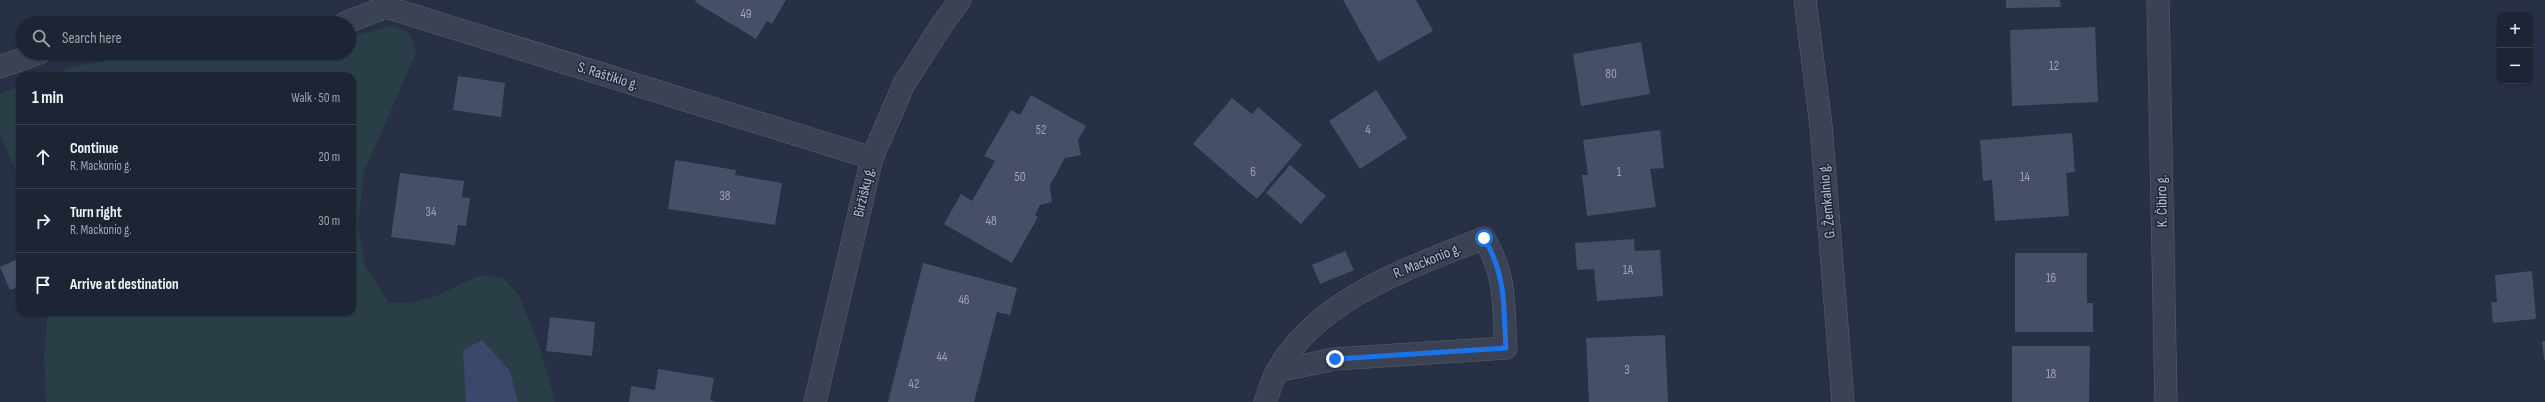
<!DOCTYPE html>
<html lang="en">
<head>
<meta charset="utf-8">
<style>
  :root { --surface:#1d2434; --page:#2a3040; --text:#f1f3f6; --muted:#a0a4ac; --line:#3b414f }
  body { margin:0; font-family:"Sofia Sans Condensed",sans-serif; background:var(--page); color:var(--text) }
  .controls { position:absolute; right:12px; top:12px; display:grid; overflow:hidden; border-radius:8px; box-shadow:0 1px 3px #0004 }
  .controls button { width:36px; height:36px; display:grid; place-items:center; padding:0; border:0; border-bottom:1px solid var(--line); background:var(--surface); color:var(--text); font:20px sans-serif }
  .stop { position:absolute; width:12px; height:12px; margin:-9px; border:3px solid #1a73e8; border-radius:50%; background:#fff }
  .stop.end { background:#1a73e8; border-color:#fff; box-shadow:0 1px 4px #0008 }
  .list { margin:0; padding:0; list-style:none }
  h2 { display:flex; justify-content:space-between; align-items:center; height:52px; margin:0; padding:0 16px; font-size:17px }
  h2 small { font-size:13px; font-weight:400; color:var(--muted) }
  .list li { display:grid; grid-template-columns:26px 1fr auto; gap:12px; align-items:center; box-sizing:border-box; height:64px; padding:0 16px; border-top:1px solid var(--line) }
  .list b { display:block; font-size:15px; white-space:nowrap }
  .list p { margin:0; font-size:13px; white-space:nowrap; color:var(--muted) }
  .list em { font-size:13px; font-style:normal; color:var(--muted) }
  .icon { flex:none; width:22px; height:22px; fill:none; stroke:currentColor; stroke-width:2; stroke-linecap:round; stroke-linejoin:round }
  .map { position:relative; flex:none; width:2545px; height:402px; overflow:hidden }
  .search { position:absolute; background:var(--surface); box-shadow:0 1px 3px #0004; left:16px; top:16px; width:340px; height:44px; display:flex; align-items:center; gap:10px; box-sizing:border-box; padding:0 14px; border-radius:22px; color:var(--muted); font-size:15px }
  .panel { position:absolute; background:var(--surface); box-shadow:0 1px 3px #0004; left:16px; top:72px; width:340px; height:244px; border-radius:12px }
  .map>svg:first-child { display:block }
  .green { fill:#293e46 }
  .water { fill:#3b486c }
  .building { fill:#464f67 }
  .lines { fill:none; stroke-linecap:round; stroke-linejoin:round }
  .minor-casing { stroke:#5a6072; stroke-width:23 }
  .minor { stroke:#3b4254; stroke-width:22 }
  .route { stroke:#1a73e8; stroke-width:5 }
  .labels { text-anchor:middle; dominant-baseline:central; stroke-width:3; stroke-linejoin:round; paint-order:stroke }
  .number-label { font-size:13px; fill:#9ca2b4 }
  .street-label { font-size:15px; fill:#b9bece; stroke:#20273a }
</style>
</head>
<body>
<div class="map">
<svg width="2545" height="402" viewBox="0 0 2545 402">
  <rect width="100%" height="100%" fill="#273045"/>
  <!-- green -->
  <path class="green" d="M393,25l17,9 6,19 -52,119 -6,54 7,40 24,36 20,1 29,-8 43,-20 22,3 16,17 21,53 15,54h-509l-2,-44 4,-46h304v-236h-305c90,-34 207,-23 302,-23v-15z
    M20,86v96l-20,-49v-39z"/>
  <!-- water -->
  <path class="water" d="M482,340l28,31 8,31h-52l-3,-52z"/>
  <!-- building -->
  <path class="building" d="M696,0h90l-14,24 -5,-3 -11,18 -61,-37z
    M1343,0h73l17,31 -55,31z
    M2006,0h54l1,7 -55,1z
    M2095,27l3,75 -86,4 -2,-76z
    M1641,42l9,52 -69,12 -8,-52z
    M458,76l47,7 -4,34 -48,-7z
    M1376,90l31,48 -47,31 -31,-48z
    M1031,95l55,31 -8,14 3,15 -16,3 -15,27 2,17 -12,3 -5,10 3,2 -26,46 -68,-39 17,-30 11,7 23,-40 -11,-5 27,-46 9,5z
    M1232,98l20,16 6,-7 44,38 -45,54 -64,-55z
    M1660,130l4,38 -14,1 6,38 -69,9 -5,-41h6l-5,-35z
    M2072,133l3,39 -9,1 3,43 -74,5 -3,-41 -9,1 -3,-41z
    M675,160l61,10 -1,5 47,8 -7,42 -107,-16z
    M1290,165l36,31 -25,28 -35,-31z
    M400,173l64,8 -2,16 8,1 -4,28 -8,-1 -3,20 -64,-8z
    M1634,239l1,12 25,-1 3,46 -66,5 -3,-32 -17,1 -2,-27z
    M1345,251l9,19 -34,14 -8,-19z
    M2015,253h72v50h6v29h-78z
    M20,258v28l-10,4 -10,-23z
    M923,263l94,25 -7,27 -13,-3 -23,90h-86z
    M2532,271l4,48 -43,4 -2,-21h6l-2,-27z
    M550,317l45,5 -3,34 -46,-5z
    M1665,335l3,67h-79l-3,-64z
    M2542,341h3v19h-1z
    M2012,346h78l-1,56h-77z
    M658,369l56,9 -4,22 7,2h-88l2,-16 24,4z"/>
  <g class="lines">
    <defs>
      <path id="minor" d="M1805,0l16,126 22,276
        M2158,0l8,402
        M345,23l41,-16 486,151
        M0,67l39,-14
        M815,402l57,-244 32,-74 39,-61 17,-23
        M1265,402c4,-10 7,-22 12,-31 42,-74 133,-103 207,-133 23,39 19,67 22,110l-171,11 -58,12"/>
    </defs>
    <!-- minor casing -->
    <use href="#minor" class="minor-casing"/>
    <!-- minor -->
    <use href="#minor" class="minor"/>
  </g>
  <g class="lines">
    <!-- route -->
    <path class="route" d="M1335,359l171,-11c-3,-43 1,-71 -22,-110"/>
  </g>
  <g class="labels">
    <!-- number labels -->
    <g class="number-label">
      <text x="746" y="14">49</text>
      <text x="2054" y="66">12</text>
      <text x="1611" y="74">80</text>
      <text x="1041" y="130">52</text>
      <text x="1368" y="130">4</text>
      <text x="1253" y="172">6</text>
      <text x="1619" y="172">1</text>
      <text x="1020" y="177">50</text>
      <text x="2025" y="177">14</text>
      <text x="725" y="196">38</text>
      <text x="431" y="212">34</text>
      <text x="991" y="221">48</text>
      <text x="1628" y="270">1A</text>
      <text x="2051" y="278">16</text>
      <text x="964" y="300">46</text>
      <text x="942" y="357">44</text>
      <text x="1627" y="370">3</text>
      <text x="2051" y="374">18</text>
      <text x="914" y="384">42</text>
    </g>
    <!-- street labels -->
    <g class="street-label">
      <text transform="translate(608 76) rotate(17)">S. Raštikio g.</text>
      <text transform="translate(864 192) rotate(-77)">Biržiškų g.</text>
      <text transform="translate(1827 201) rotate(-95)">G. Žemkalnio g.</text>
      <text transform="translate(2162 201) rotate(-91)">K. Čibiro g.</text>
      <text transform="translate(1427 261) rotate(-22)">R. Mackonio g.</text>
    </g>
  </g>
</svg>
<div class="controls">
<button>+</button>
<button>−</button>
</div>
<div class="stop" style="left:1484px;top:238px"></div>
<div class="stop end" style="left:1335px;top:359px"></div>
<div class="search"><svg class="icon" aria-label="search" viewBox="0 0 24 24"><circle cx="10" cy="10" r="6"/><path d="M15 15l6 6"/></svg>Search here</div>
<section class="panel">
<h2>1 min<small>Walk · 50 m</small></h2>
<ul class="list">
<li><svg class="icon" aria-label="ahead" viewBox="0 0 24 24"><path d="M12 20V5M6 11l6-6 6 6"/></svg><div><b>Continue</b><p>R. Mackonio g.</p></div><em>20 m</em></li>
<li><svg class="icon" aria-label="right" viewBox="0 0 24 24"><path d="M7 20v-9h11M14 6l5 5-5 5"/></svg><div><b>Turn right</b><p>R. Mackonio g.</p></div><em>30 m</em></li>
<li><svg class="icon" aria-label="arrive" viewBox="0 0 24 24"><path d="M6 21V4h12l-3 4 3 4H6"/></svg><div><b>Arrive at destination</b></div></li>
</ul>
</section>
</div>
</body>
</html>
